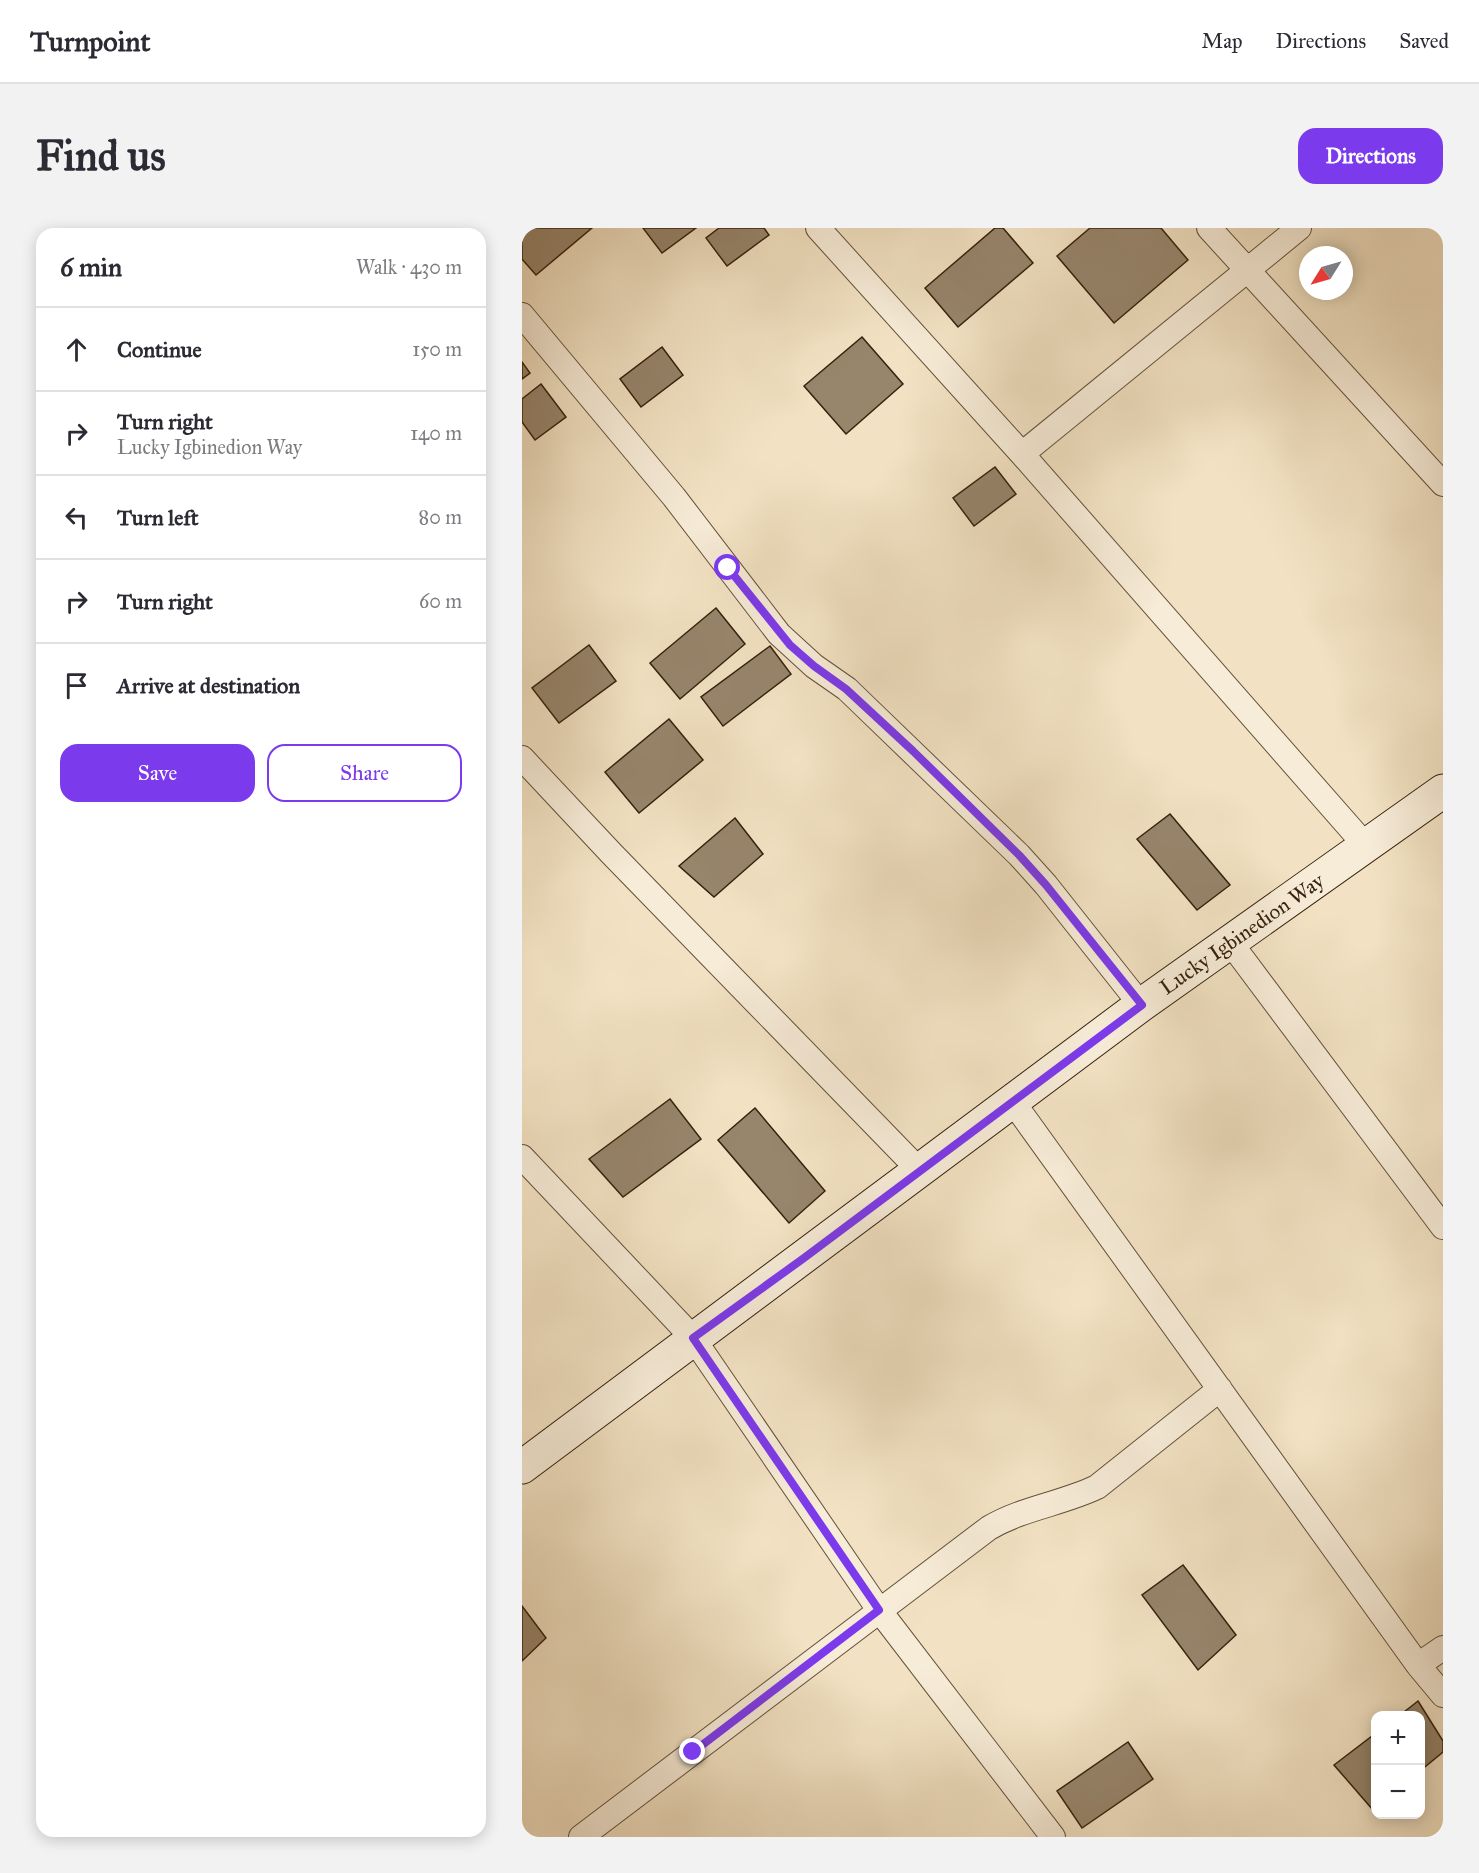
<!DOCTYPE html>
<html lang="en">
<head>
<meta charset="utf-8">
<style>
  :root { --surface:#fff; --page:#f2f2f3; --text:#2b2b33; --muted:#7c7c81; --line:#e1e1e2; --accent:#7c3aed }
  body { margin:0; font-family:"IM FELL Great Primer",serif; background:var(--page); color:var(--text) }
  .controls { position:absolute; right:18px; bottom:18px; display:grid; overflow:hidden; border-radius:12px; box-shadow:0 3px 15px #0003 }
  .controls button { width:54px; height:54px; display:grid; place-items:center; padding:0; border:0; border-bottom:2px solid var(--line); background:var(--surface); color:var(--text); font:30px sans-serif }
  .compass { position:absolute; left:777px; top:18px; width:54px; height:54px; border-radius:50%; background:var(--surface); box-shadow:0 3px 15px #0003; rotate:233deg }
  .stop { position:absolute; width:18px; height:18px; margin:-14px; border:4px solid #7c3aed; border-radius:50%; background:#fff }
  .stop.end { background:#7c3aed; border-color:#fff; box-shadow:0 2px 6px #0008 }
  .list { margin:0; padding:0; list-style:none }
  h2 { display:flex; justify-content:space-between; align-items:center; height:78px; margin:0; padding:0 24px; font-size:26px }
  h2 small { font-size:20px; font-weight:400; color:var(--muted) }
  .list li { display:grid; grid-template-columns:39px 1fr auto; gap:18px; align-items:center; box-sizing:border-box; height:84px; padding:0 24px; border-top:2px solid var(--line) }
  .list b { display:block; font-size:22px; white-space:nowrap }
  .list p { margin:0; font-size:20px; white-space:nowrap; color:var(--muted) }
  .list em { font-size:20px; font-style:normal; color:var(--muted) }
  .actions { display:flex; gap:12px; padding:18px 24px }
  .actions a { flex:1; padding:14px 0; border:2px solid var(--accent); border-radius:18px; text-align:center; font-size:21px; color:var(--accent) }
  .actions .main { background:var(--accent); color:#fff }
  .icon { flex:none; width:33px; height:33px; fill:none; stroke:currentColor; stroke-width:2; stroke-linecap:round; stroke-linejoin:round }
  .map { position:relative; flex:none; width:921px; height:1609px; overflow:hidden; border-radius:18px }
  header { display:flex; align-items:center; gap:36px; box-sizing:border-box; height:84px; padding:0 30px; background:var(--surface); border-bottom:2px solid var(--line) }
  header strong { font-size:28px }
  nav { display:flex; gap:33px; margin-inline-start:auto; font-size:21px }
  .intro { display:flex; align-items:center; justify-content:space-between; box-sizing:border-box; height:144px; padding:0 36px }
  h1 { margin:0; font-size:42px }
  .button { padding:15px 27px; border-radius:18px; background:var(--accent); color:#fff; font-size:21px; font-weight:700 }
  main { display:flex; gap:36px; padding:0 36px }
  aside { flex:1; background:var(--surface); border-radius:18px; box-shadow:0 3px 15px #0003 }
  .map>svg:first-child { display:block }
  .building { fill:#97856c; stroke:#35210d; stroke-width:1.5 }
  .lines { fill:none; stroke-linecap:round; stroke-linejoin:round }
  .street-casing { stroke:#64513a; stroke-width:26 }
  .secondary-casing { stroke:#35210d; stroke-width:35 }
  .street { stroke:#f7ecd8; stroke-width:24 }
  .secondary { stroke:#f7ecd8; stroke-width:33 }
  .route { stroke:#7c3aed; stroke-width:8 }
  .labels { text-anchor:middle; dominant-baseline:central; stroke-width:4.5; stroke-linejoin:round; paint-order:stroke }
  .street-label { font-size:21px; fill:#35210d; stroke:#f7ecd8 }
</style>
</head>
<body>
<header>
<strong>Turnpoint</strong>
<nav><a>Map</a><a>Directions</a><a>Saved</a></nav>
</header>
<div class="intro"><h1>Find us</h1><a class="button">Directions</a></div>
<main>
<aside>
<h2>6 min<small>Walk · 430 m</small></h2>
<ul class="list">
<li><svg class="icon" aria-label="ahead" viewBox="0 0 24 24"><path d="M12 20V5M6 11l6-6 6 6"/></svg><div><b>Continue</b></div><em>150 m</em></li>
<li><svg class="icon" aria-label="right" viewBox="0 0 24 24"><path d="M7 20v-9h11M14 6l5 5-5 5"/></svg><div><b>Turn right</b><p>Lucky Igbinedion Way</p></div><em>140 m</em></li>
<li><svg class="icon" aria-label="left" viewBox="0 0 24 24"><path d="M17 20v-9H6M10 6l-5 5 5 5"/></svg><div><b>Turn left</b></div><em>80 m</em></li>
<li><svg class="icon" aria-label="right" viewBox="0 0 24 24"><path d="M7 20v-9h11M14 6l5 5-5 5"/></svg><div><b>Turn right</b></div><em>60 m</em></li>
<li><svg class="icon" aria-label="arrive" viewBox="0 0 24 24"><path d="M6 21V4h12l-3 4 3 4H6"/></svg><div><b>Arrive at destination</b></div></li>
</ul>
<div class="actions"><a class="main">Save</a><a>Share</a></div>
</aside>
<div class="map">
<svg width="921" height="1609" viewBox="0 0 921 1609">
  <rect width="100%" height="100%" fill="#f2e2c3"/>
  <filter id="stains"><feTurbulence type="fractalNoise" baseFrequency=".00333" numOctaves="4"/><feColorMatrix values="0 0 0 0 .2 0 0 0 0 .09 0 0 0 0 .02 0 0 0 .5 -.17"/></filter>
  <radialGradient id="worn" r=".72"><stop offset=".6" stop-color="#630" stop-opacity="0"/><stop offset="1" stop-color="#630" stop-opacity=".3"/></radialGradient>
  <!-- building -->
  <path class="building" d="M0,0h70l-56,47 -14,-16z
    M121,0h53l-34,25z
    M197,0h45l5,7 -42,31 -21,-28z
    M473,0h8l30,35 -75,64 -33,-39z
    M568,0h71l27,32 -74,63 -57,-67z
    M340,109l41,47 -57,50 -42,-48z
    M140,119l21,28 -42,32 -21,-28z
    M0,134l8,11 -8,6z
    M19,156l25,33 -31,23 -13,-18v-23z
    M473,239l21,27 -42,32 -21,-28z
    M194,380l29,36 -65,55 -30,-36z
    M67,417l27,36 -57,42 -27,-35z
    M248,418l21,28 -68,52 -22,-29z
    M147,491l34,41 -64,53 -34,-41z
    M648,586l60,71 -33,25 -60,-71z
    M213,590l28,36 -49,43 -35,-31z
    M148,871l31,40 -78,58 -34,-38z
    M233,880l70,83 -36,32 -71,-83z
    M661,1337l53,70 -38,35 -56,-75z
    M0,1378l24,32 -24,23z
    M896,1473l25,40v11l-23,19v-55h-21z
    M854,1505v75l-3,2 -39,-45z
    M606,1514l25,37 -71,49 -25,-37z"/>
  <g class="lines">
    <defs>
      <path id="street" d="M296,0l204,226 344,392
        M687,0l234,256
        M0,87l152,182 105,137 35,32 33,23 172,166 27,30 95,120
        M500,226l277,-226
        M0,530l89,95 309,318
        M708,714l213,285
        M491,874l405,563 25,30
        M0,929l171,181 186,272 174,227
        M896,1437l25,-17
        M59,1609l408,-309c34,-20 72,-24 108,-41l123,-98"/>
      <path id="secondary" d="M0,1239l619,-462 302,-214"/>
    </defs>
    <!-- street casing -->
    <use href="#street" class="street-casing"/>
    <!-- secondary casing -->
    <use href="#secondary" class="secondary-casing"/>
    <!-- street -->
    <use href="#street" class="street"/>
    <!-- secondary -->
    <use href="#secondary" class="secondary"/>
  </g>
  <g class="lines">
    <!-- route -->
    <path class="route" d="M171,1524l186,-142 -186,-272 111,-80 338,-253 -96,-120 -27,-30 -106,-104 -67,-62 -32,-23 -24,-21 -62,-77"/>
  </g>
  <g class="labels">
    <!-- street labels -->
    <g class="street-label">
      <text transform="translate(720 706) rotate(-35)">Lucky Igbinedion Way</text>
    </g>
  </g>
  <rect width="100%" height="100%" filter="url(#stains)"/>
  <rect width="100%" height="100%" fill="url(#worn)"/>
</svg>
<div class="controls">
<button>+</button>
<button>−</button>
</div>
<svg class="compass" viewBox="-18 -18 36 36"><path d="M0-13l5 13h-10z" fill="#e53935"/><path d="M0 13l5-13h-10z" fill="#7c7c81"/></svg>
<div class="stop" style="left:206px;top:340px"></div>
<div class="stop end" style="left:171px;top:1524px"></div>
</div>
</main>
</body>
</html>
